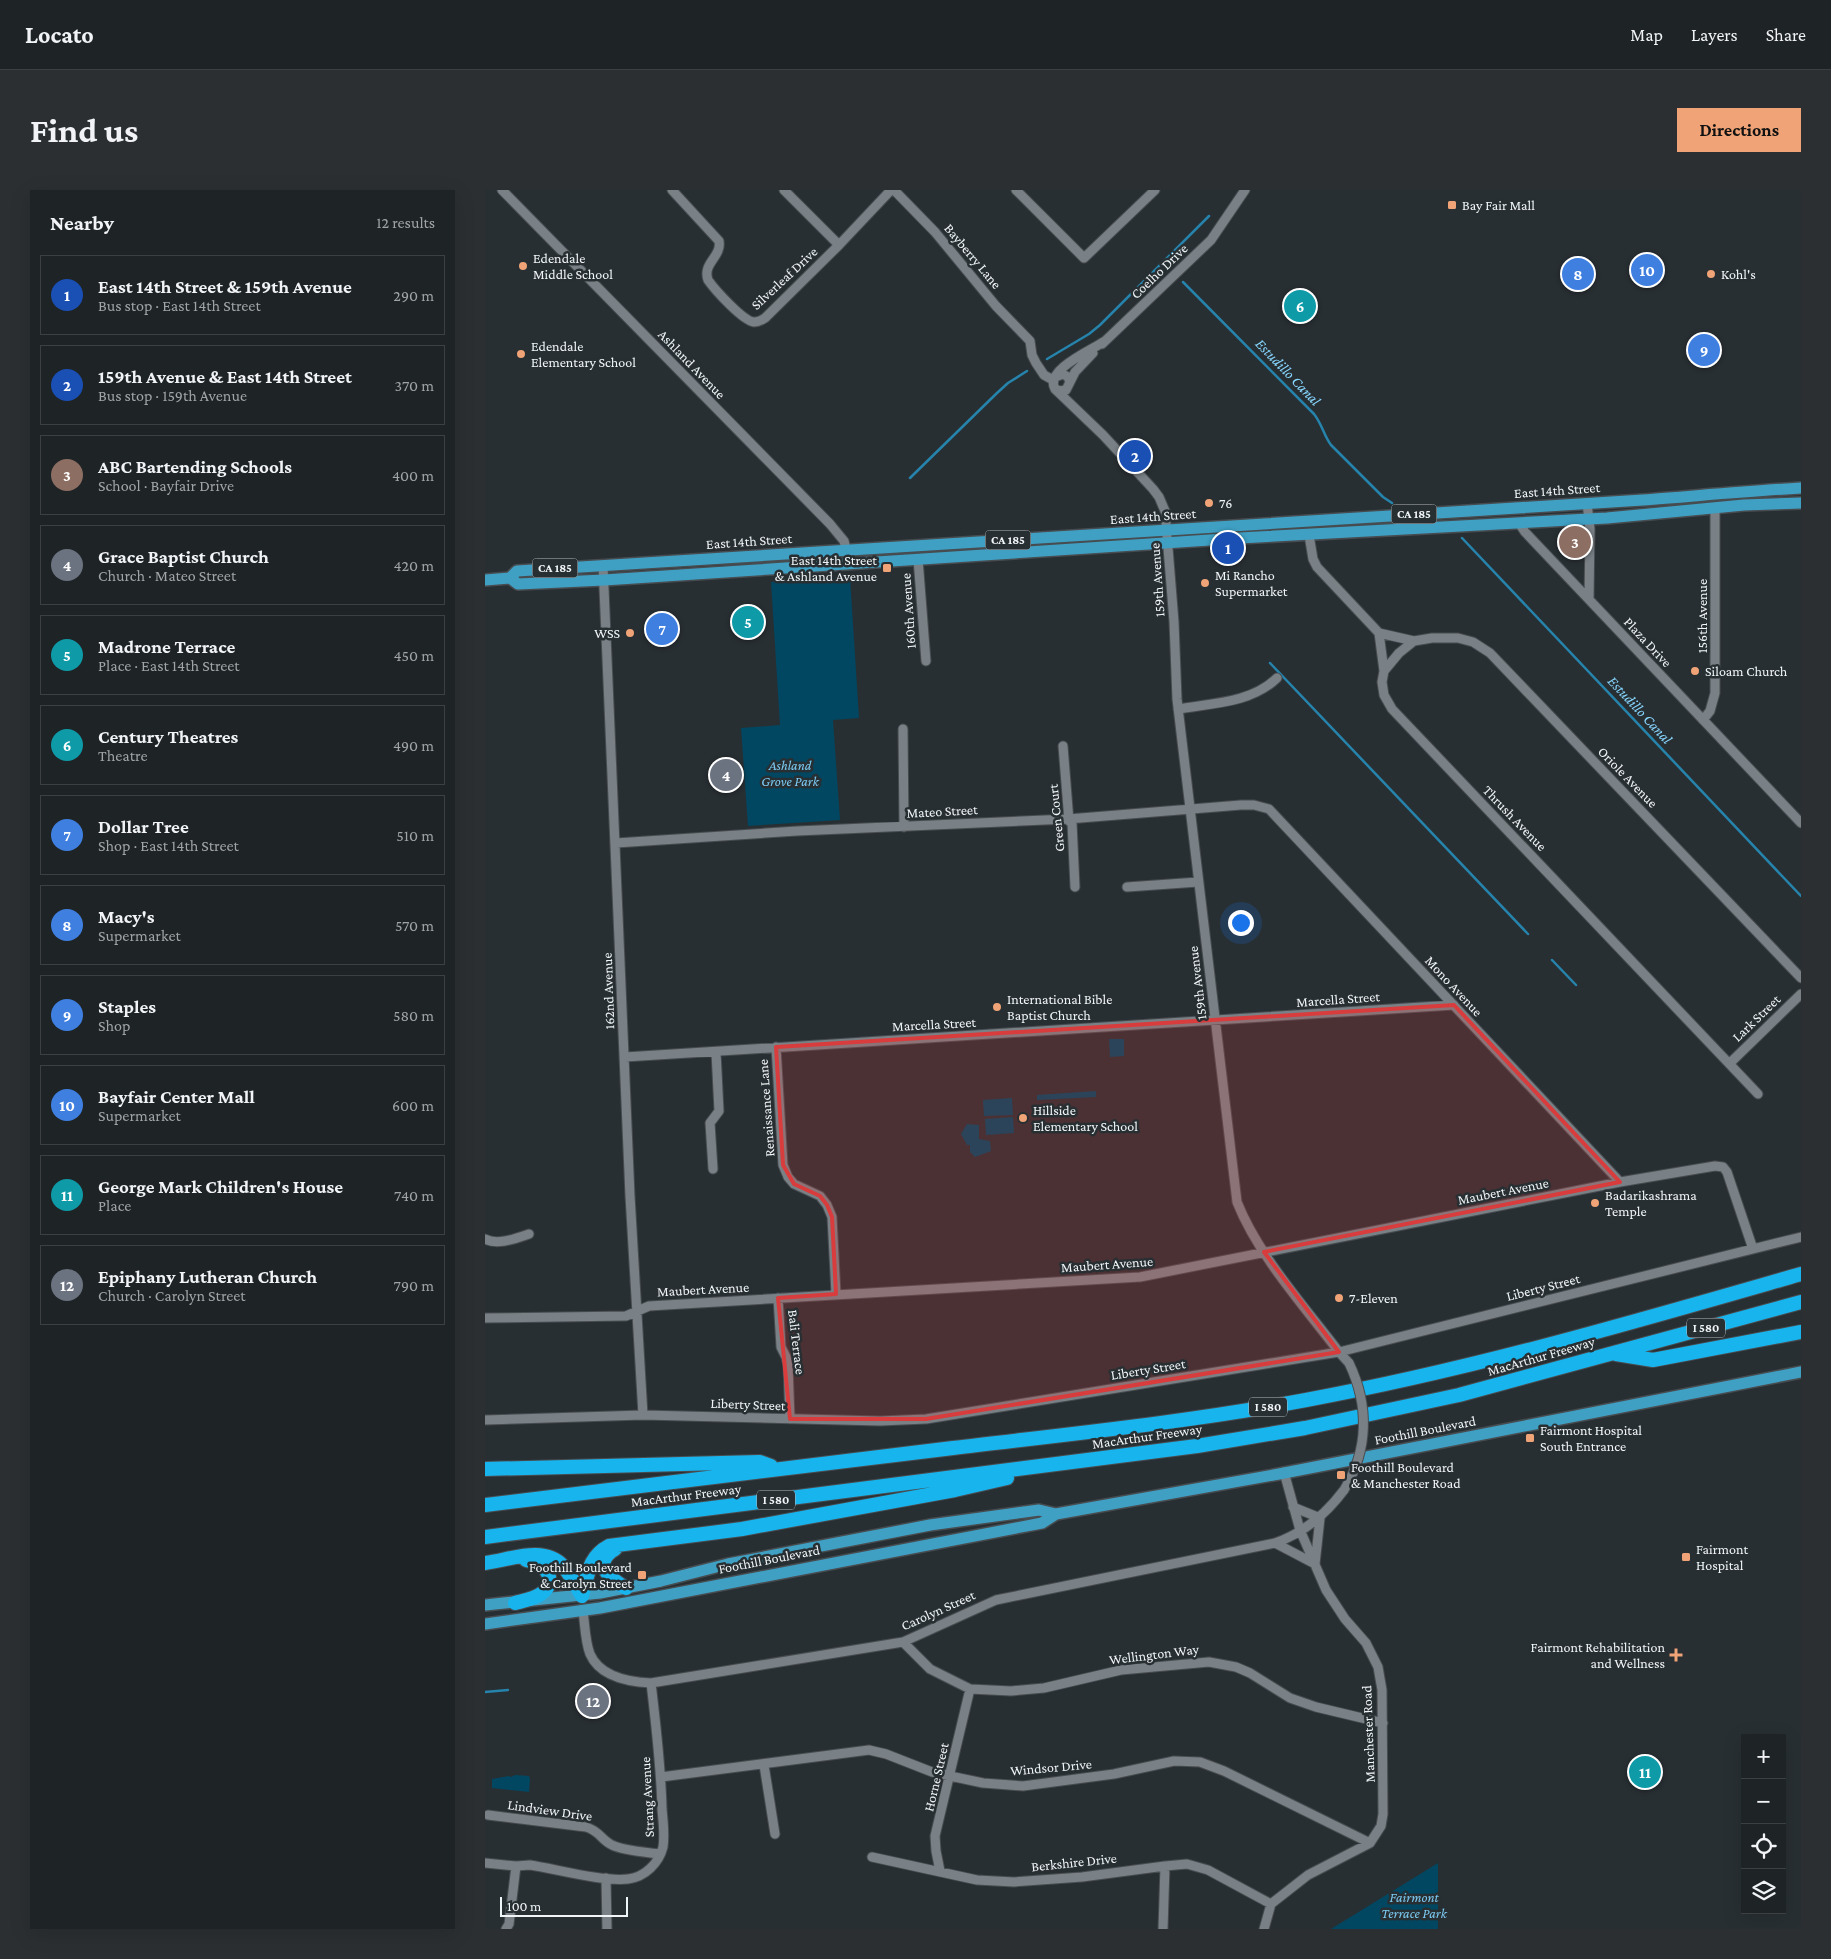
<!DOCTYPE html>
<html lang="en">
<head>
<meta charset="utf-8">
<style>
  :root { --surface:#1e2326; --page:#2b2f32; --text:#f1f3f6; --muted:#a1a4a7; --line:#3c4043; --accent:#efa376 }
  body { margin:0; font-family:"Crimson Pro",serif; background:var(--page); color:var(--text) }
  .controls { position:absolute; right:15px; bottom:15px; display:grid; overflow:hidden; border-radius:0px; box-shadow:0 5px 20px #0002 }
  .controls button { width:45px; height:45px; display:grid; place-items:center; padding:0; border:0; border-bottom:1px solid var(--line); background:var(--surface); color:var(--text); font:25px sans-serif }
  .scale { position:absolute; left:15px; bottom:12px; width:128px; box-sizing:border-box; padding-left:5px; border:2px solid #f0f5f7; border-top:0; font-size:14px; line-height:18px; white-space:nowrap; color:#f0f5f7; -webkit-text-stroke:4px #282f33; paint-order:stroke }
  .you { position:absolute; left:755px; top:732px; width:18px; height:18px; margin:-12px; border:4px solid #fff; border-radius:50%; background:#1a73e8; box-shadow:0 0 0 8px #1a73e833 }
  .badge { display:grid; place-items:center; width:32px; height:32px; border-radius:50%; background:var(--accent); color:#fff; font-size:16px; font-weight:700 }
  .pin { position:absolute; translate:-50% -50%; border:2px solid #fff; box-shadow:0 1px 5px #0006 }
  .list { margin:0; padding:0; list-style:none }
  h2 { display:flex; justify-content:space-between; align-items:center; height:65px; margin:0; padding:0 20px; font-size:21px }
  h2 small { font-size:16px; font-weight:400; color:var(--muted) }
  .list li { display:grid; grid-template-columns:32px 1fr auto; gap:15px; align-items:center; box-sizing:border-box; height:80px; margin:0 10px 10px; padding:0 10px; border:1px solid var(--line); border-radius:0px }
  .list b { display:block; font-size:19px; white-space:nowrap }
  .list p { margin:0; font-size:16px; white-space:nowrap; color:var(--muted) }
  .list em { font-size:16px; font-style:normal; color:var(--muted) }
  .icon { flex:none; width:28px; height:28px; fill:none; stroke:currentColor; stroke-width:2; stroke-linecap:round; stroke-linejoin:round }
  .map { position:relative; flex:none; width:1316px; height:1739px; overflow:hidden; border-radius:0px }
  header { display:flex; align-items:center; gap:30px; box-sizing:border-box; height:70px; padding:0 25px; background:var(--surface); border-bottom:1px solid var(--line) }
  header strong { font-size:24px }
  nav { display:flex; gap:28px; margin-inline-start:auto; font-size:18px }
  .intro { display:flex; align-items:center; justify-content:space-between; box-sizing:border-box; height:120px; padding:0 30px }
  h1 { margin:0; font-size:35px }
  .button { padding:12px 22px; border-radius:0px; background:var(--accent); color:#111; font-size:18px; font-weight:700 }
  main { display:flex; gap:30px; padding:0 30px }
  aside { flex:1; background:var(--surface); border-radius:0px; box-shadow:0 5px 20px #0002 }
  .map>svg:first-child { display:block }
  .green { fill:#024761 }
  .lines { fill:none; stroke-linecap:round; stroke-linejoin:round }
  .stream { stroke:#2684ac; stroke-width:2.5 }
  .minor-casing { stroke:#474c50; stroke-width:11 }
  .major-casing { stroke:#474c50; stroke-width:14 }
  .highway-casing { stroke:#474c50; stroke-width:16 }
  .minor { stroke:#798186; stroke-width:9 }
  .major { stroke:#3fa0c4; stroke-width:11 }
  .highway { stroke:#18b4ee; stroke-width:14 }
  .minor-bridge-casing { stroke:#474c50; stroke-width:11; stroke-linecap:butt }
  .minor-bridge { stroke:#798186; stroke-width:9 }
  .marked { fill:#d93c3d; fill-opacity:0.2; stroke:#d93c3d; stroke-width:4; stroke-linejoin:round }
  .poi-dot { fill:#efa376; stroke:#282f33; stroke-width:2 }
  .labels { text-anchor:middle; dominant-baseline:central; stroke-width:5; stroke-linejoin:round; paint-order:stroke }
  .shield { fill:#282f33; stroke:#b4babc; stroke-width:1 }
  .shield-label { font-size:12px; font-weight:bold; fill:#f0f5f7 }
  .poi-label { font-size:14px; fill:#f0f5f7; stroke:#282f33; text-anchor:start }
  .street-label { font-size:14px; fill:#f0f5f7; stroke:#282f33 }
  .park-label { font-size:14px; font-style:italic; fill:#7ccbf3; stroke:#282f33 }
  .water-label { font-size:15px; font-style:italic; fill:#87d7ff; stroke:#282f33 }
</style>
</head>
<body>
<header>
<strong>Locato</strong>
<nav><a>Map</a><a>Layers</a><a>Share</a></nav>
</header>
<div class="intro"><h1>Find us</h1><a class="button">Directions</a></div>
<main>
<aside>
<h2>Nearby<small>12 results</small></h2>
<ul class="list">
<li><span class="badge" style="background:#1a4fb4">1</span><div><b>East 14th Street &amp; 159th Avenue</b><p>Bus stop · East 14th Street</p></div><em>290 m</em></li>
<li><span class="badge" style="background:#1a4fb4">2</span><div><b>159th Avenue &amp; East 14th Street</b><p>Bus stop · 159th Avenue</p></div><em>370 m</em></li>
<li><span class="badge" style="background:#8d6e63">3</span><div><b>ABC Bartending Schools</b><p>School · Bayfair Drive</p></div><em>400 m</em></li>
<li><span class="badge" style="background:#6b7280">4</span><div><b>Grace Baptist Church</b><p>Church · Mateo Street</p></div><em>420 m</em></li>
<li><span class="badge" style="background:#0f9aa8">5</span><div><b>Madrone Terrace</b><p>Place · East 14th Street</p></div><em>450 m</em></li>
<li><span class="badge" style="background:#0f9aa8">6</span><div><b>Century Theatres</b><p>Theatre</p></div><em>490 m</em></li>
<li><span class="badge" style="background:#3f7fe0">7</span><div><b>Dollar Tree</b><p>Shop · East 14th Street</p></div><em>510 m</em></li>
<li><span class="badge" style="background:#3f7fe0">8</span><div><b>Macy's</b><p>Supermarket</p></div><em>570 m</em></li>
<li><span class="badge" style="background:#3f7fe0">9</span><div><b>Staples</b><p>Shop</p></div><em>580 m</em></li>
<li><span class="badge" style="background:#3f7fe0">10</span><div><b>Bayfair Center Mall</b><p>Supermarket</p></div><em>600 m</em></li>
<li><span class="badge" style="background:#0f9aa8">11</span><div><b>George Mark Children's House</b><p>Place</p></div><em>740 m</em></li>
<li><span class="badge" style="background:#6b7280">12</span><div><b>Epiphany Lutheran Church</b><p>Church · Carolyn Street</p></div><em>790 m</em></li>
</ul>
</aside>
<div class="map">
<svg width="1316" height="1739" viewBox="0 0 1316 1739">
  <rect width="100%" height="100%" fill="#282f33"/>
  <!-- green -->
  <path class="green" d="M365,387l9,141 -26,2 7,100 -92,6 -7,-98 39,-3 -9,-143z
    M624,849h15v17l-14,1z
    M611,901v6l-59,3v-5z
    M527,908l1,17 -29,1 -1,-16z
    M528,927l1,16 -28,2 -1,-16z
    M482,934l12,1v14l11,2 1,10 -16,6 -5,-5v-7h-3l-6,-11z
    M30,1585l14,1 1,3 -1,13 -37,-4v-9l17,-3 2,1z
    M953,1673v66h-107z"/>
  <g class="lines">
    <!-- stream -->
    <path class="stream" d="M690,74l2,-13
      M698,92l131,132c8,10 10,22 17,31l52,52 9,6
      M562,169l42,-25 11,-9 109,-109
      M425,288l87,-85 11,-10 19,-12
      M977,348l339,358
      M785,473l258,271
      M1067,770l24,25
      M0,1502l23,-2"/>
    <defs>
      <path id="minor" d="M17,0l328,334 14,17 6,23
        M187,0l47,51c3,16 -17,22 -11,39 7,10 35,41 46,42 4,0 8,-2 11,-4l74,-73 52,-55
        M299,0l55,55
        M409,0l41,42 61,74 34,35 2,14 4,8 8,12 9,5
        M531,0l68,68 71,-68
        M620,151c-13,9 -61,29 -50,48l48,46 50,54 6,8 6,14 9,111 3,77 60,503c21,53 67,104 102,150l10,11
        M617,154l109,-104 34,-50
        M570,187l8,-3 5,3 2,5 -4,8 -6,1 -5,-2
        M585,192l5,-10 18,-19
        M1102,313l3,26 -1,70
        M1034,333l6,9 276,291
        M824,345l4,24 4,8 62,66 5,38 -2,11 2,13 8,14 366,385
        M433,369l8,102
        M118,375l27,631 13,219
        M894,443l35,8 18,-3h26l15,4 17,11 311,325
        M899,481l15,-18 15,-12
        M693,519c35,-6 73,-6 99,-31
        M1218,530l7,-9 5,-18v-185
        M418,539l1,98
        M578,556l6,75 3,2 3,64
        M131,653l181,-12 271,-12 173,-14h13l15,4 351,373
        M642,697l71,-5
        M291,857l7,118 5,12 6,7 26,12 7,9 5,12 4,77
        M140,867l829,-52
        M1245,873l71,-69
        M228,979l-3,-46 9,-12 -3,-59
        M0,1049c12,7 32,-1 44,-5
        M293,1108l3,49 5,10 2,8 2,54
        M0,1128l141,-2 23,-10 491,-29 480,-95 95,-16 8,1 4,5 26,77
        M0,1230l158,-5 237,6 46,-2 413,-67 462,-115
        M790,1353l40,21 5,-46 -27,-11
        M98,1421c2,14 2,30 7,43 10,23 39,28 61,29l252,-41 93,-42 279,-57c29,-10 51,-29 69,-53
        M418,1452l27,27 40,20 41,2 33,-3 77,-18 88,-8 27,5 14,6 40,25 26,9 67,16
        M279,1575l11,69
        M176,1587l208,-27 17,4 46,18 18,4 33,7 40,3 91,-12 60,-13 26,1 24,9 146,72
        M3,1625l98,12c14,4 15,13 26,18 12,6 34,7 48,9
        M387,1667l105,23 37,2 68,-5 83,-11 22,-2 21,6 63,34
        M0,1673l31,3 14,-1c26,4 73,17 98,14 17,-2 31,-16 35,-32 2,-12 0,-26 -1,-38 -1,-43 -6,-84 -11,-126
        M455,1681l-4,-20 -1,-15 35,-147
        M121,1688l1,51
        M21,1739l3,-5 7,-58
        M678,1739l2,-63
        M779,1739l7,-25 37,-29 62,-32 11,-17 2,-12 -1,-124 -4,-23 -12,-24 -21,-24 -19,-29 -26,-60 -16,-58"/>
      <path id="major" d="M25,388l7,-7 1126,-71c53,-4 105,-9 158,-12
        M0,390l25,-2 8,6 86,-4 636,-42 367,-20 137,-13 57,-2
        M0,1415l115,-12 61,-12 67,-17 202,-39 109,-15 17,4
        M0,1434l115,-16 442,-85 14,-9 223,-40 522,-102"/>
      <path id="highway" d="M1131,1164l37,6 148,-28
        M0,1279l275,-7 11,4
        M0,1315c156,-19 312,-38 468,-57 117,-14 236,-26 353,-48 168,-31 331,-79 495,-126
        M0,1347l712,-91 108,-18 154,-33 342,-93
        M130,1359c-24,14 -5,30 11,39
        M0,1373c25,-3 58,-18 78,3 8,9 13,21 19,30
        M97,1406c6,-20 6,-39 27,-50l133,-17 213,-39 52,-12
        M30,1413c7,-2 19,-4 26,-9 19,-14 3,-32 -15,-34"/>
    </defs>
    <!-- minor casing -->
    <use href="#minor" class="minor-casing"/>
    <!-- major casing -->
    <use href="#major" class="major-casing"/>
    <!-- highway casing -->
    <use href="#highway" class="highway-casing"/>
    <!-- minor -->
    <use href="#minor" class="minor"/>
    <!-- major -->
    <use href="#major" class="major"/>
    <!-- highway -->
    <use href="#highway" class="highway"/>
    <defs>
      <path id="minor-bridge" d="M859,1300c25,-41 25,-85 5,-127"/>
    </defs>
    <!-- minor-bridge casing -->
    <use href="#minor-bridge" class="minor-bridge-casing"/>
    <!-- minor-bridge -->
    <use href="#minor-bridge" class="minor-bridge"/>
  </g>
  <!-- marked area -->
  <path class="marked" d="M969,815l166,177 -356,70 75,100 -413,67h-136l-12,-121 58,-4 -4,-77 -5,-12 -7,-9 -26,-12 -11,-19 -7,-118z"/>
  <!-- markers -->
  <g class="poi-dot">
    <rect x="962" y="10" width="10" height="10" rx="2.5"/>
    <circle cx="38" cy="76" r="5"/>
    <circle cx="1226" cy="84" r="5"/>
    <circle cx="36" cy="164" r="5"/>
    <circle cx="724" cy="313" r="5"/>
    <rect x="397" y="373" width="10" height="10" rx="2.5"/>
    <circle cx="720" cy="393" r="5"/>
    <circle cx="145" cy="443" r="5"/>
    <circle cx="1210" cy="481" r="5"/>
    <circle cx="512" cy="817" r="5"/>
    <circle cx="538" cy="928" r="5"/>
    <circle cx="1110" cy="1013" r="5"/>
    <circle cx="854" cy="1108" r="5"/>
    <rect x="1040" y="1243" width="10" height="10" rx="2.5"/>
    <rect x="851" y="1280" width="10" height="10" rx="2.5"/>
    <rect x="1196" y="1362" width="10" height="10" rx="2.5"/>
    <rect x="152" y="1380" width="10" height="10" rx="2.5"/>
    <path d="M1188.5 1457.5h5v5h5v5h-5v5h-5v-5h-5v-5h5z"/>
  </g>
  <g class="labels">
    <!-- shield labels -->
    <g class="shield">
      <rect x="906.5" y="314.5" width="45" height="19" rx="4"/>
      <rect x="500.5" y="340.5" width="45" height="19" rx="4"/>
      <rect x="47.5" y="368.5" width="45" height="19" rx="4"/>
      <rect x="1202" y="1128.5" width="38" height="19" rx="4"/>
      <rect x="764" y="1207.5" width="38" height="19" rx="4"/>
      <rect x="272" y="1300.5" width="38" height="19" rx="4"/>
    </g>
    <g class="shield-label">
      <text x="929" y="324">CA 185</text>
      <text x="523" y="350">CA 185</text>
      <text x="70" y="378">CA 185</text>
      <text x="1221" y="1138">I 580</text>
      <text x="783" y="1217">I 580</text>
      <text x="291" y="1310">I 580</text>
    </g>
    <!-- poi labels -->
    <g class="poi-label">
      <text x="977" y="15">Bay Fair Mall</text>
      <text x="48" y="68">Edendale<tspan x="48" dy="16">Middle School</tspan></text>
      <text x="1236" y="84">Kohl's</text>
      <text x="46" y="156">Edendale<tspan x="46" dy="16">Elementary School</tspan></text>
      <text x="734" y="313">76</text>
      <text x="392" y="370" text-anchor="end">East 14th Street<tspan x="392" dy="16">&amp; Ashland Avenue</tspan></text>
      <text x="730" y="385">Mi Rancho<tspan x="730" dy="16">Supermarket</tspan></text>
      <text x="135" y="443" text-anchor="end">WSS</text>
      <text x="1220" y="481">Siloam Church</text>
      <text x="522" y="809">International Bible<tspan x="522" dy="16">Baptist Church</tspan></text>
      <text x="548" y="920">Hillside<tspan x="548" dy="16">Elementary School</tspan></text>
      <text x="1120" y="1005">Badarikashrama<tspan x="1120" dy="16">Temple</tspan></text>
      <text x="864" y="1108">7-Eleven</text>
      <text x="1055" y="1240">Fairmont Hospital<tspan x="1055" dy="16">South Entrance</tspan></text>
      <text x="866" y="1277">Foothill Boulevard<tspan x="866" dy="16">&amp; Manchester Road</tspan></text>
      <text x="1211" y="1359">Fairmont<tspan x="1211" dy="16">Hospital</tspan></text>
      <text x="147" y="1377" text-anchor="end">Foothill Boulevard<tspan x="147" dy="16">&amp; Carolyn Street</tspan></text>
      <text x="1180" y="1457" text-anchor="end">Fairmont Rehabilitation<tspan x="1180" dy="16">and Wellness</tspan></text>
    </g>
    <!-- street labels -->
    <g class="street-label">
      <text transform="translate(488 66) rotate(50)">Bayberry Lane</text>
      <text transform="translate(674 81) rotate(-44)">Coelho Drive</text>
      <text transform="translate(299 88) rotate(-43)">Silverleaf Drive</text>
      <text transform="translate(207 174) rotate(46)">Ashland Avenue</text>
      <text transform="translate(1072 300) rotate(-4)">East 14th Street</text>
      <text transform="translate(668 326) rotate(-4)">East 14th Street</text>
      <text transform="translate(264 351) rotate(-4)">East 14th Street</text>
      <text transform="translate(672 390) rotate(-94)">159th Avenue</text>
      <text transform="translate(423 421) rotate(-94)">160th Avenue</text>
      <text transform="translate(1217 426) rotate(-90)">156th Avenue</text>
      <text transform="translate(1163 452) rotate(47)">Plaza Drive</text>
      <text transform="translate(1143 587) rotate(46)">Oriole Avenue</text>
      <text transform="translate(457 621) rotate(-3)">Mateo Street</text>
      <text transform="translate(571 628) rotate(-96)">Green Court</text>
      <text transform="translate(1030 628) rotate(46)">Thrush Avenue</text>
      <text transform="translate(712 793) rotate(-97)">159th Avenue</text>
      <text transform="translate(969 796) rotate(47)">Mono Avenue</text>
      <text transform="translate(123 801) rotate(-92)">162nd Avenue</text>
      <text transform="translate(853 809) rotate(-4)">Marcella Street</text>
      <text transform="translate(1271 828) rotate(-44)">Lark Street</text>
      <text transform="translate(449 834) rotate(-3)">Marcella Street</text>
      <text transform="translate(281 918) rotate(-94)">Renaissance Lane</text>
      <text transform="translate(1018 1001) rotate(-11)">Maubert Avenue</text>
      <text transform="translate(622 1074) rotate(-4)">Maubert Avenue</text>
      <text transform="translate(1058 1097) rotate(-14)">Liberty Street</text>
      <text transform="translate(218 1099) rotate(-3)">Maubert Avenue</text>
      <text transform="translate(312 1152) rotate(83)">Bali Terrace</text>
      <text transform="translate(1056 1166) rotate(-16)">MacArthur Freeway</text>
      <text transform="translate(663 1179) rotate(-9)">Liberty Street</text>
      <text transform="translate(263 1214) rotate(2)">Liberty Street</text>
      <text transform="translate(940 1240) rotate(-11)">Foothill Boulevard</text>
      <text transform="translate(662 1246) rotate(-8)">MacArthur Freeway</text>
      <text transform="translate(201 1305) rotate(-7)">MacArthur Freeway</text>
      <text transform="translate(284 1369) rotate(-11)">Foothill Boulevard</text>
      <text transform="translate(453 1420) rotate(-24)">Carolyn Street</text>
      <text transform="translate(669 1464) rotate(-7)">Wellington Way</text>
      <text transform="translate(883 1544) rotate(-92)">Manchester Road</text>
      <text transform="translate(566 1577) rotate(-5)">Windsor Drive</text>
      <text transform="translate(451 1587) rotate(-77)">Horne Street</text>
      <text transform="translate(162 1607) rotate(-93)">Strang Avenue</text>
      <text transform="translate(65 1620) rotate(8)">Lindview Drive</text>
      <text transform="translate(589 1672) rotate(-6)">Berkshire Drive</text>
    </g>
    <!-- park labels -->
    <g class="park-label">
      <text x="305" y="575">Ashland<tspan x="305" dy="16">Grove Park</tspan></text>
      <text x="929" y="1707">Fairmont<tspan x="929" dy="16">Terrace Park</tspan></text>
    </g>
    <!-- water labels -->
    <g class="water-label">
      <text transform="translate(803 182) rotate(46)">Estudillo Canal</text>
      <text transform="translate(1155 520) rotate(47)">Estudillo Canal</text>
    </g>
  </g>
</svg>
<div class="controls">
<button>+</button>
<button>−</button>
<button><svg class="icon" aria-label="locate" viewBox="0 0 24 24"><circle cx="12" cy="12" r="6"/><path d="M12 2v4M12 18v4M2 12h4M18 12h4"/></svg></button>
<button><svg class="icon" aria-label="layers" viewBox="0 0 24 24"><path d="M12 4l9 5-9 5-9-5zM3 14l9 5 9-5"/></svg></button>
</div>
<div class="scale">100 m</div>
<div class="you"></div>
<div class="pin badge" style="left:743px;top:358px;background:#1a4fb4">1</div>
<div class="pin badge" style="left:650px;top:266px;background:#1a4fb4">2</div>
<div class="pin badge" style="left:1090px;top:352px;background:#8d6e63">3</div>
<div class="pin badge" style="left:241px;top:585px;background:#6b7280">4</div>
<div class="pin badge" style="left:263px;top:432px;background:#0f9aa8">5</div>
<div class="pin badge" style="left:815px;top:116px;background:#0f9aa8">6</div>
<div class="pin badge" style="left:177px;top:439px;background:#3f7fe0">7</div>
<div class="pin badge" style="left:1093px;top:84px;background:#3f7fe0">8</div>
<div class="pin badge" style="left:1219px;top:160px;background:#3f7fe0">9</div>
<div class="pin badge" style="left:1162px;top:80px;background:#3f7fe0">10</div>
<div class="pin badge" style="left:1160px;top:1582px;background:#0f9aa8">11</div>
<div class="pin badge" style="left:108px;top:1511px;background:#6b7280">12</div>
</div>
</main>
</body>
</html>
